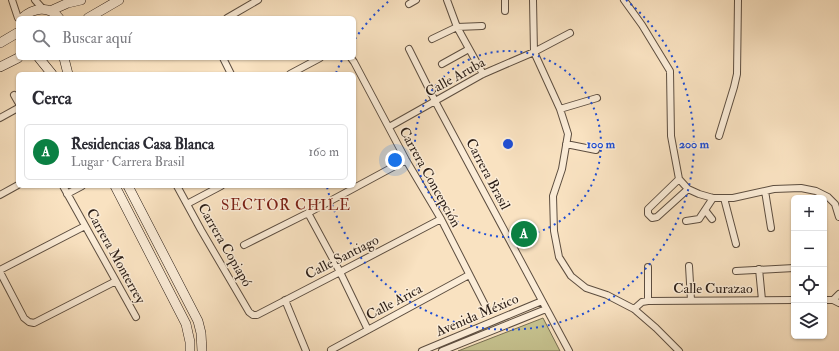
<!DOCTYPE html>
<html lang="es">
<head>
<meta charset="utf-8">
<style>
  :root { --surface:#fff; --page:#f7f7f7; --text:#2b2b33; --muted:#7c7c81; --line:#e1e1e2; --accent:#0b8043 }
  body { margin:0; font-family:"IM FELL Double Pica",serif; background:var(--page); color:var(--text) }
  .controls { position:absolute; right:12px; bottom:12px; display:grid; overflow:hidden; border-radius:6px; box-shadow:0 1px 3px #0004 }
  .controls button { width:36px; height:36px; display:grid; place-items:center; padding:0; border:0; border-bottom:1px solid var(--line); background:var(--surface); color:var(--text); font:20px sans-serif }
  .you { position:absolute; left:395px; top:160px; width:14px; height:14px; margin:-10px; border:3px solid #fff; border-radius:50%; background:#1a73e8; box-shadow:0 0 0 6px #1a73e833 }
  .badge { display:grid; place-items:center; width:26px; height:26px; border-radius:50%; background:var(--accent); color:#fff; font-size:13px; font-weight:700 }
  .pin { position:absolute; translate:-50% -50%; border:2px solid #fff; box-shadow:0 1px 4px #0006 }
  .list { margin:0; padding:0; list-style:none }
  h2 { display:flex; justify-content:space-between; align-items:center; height:52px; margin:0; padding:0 16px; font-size:17px }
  h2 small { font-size:13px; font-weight:400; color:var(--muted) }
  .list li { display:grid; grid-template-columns:26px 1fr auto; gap:12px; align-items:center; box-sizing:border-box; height:56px; margin:0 8px 8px; padding:0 8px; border:1px solid var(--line); border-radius:6px }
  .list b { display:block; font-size:15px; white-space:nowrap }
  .list p { margin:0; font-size:13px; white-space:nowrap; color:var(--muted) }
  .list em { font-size:13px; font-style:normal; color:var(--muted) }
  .icon { flex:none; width:22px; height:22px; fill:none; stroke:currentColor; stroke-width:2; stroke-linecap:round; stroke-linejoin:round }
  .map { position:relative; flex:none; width:839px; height:351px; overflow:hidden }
  .search { position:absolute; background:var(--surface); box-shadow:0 1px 3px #0004; left:16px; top:16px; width:340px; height:44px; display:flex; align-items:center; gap:10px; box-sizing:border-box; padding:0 14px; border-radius:6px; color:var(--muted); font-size:15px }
  .panel { position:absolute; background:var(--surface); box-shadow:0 1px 3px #0004; left:16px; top:72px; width:340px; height:116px; border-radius:6px }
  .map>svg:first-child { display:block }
  .green { fill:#c5c18e; stroke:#776e52 }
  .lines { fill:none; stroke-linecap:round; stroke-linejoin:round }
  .street-casing { stroke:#5d4e40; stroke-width:8 }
  .secondary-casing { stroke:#291c15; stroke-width:10 }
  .street { stroke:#fbecd7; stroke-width:6 }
  .secondary { stroke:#fbecd7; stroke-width:9 }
  .ring { fill:none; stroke:#1d4ed8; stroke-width:2; stroke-dasharray:2 4 }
  .labels { text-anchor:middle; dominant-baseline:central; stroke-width:3; stroke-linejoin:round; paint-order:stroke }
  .street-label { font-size:14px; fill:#291c15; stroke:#fbecd7 }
  .neighbourhood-label { font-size:15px; letter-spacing:1px; fill:#7a1f14; stroke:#fbecd7 }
  .centre { fill:#1d4ed8; stroke:#fbecd7; stroke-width:2 }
  .ring-label { font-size:12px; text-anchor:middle; font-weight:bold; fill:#1d4ed8; stroke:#fbecd7; stroke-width:3; stroke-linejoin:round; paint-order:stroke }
</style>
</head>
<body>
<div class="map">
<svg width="839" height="351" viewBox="0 0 839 351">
  <rect width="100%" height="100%" fill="#f9e2c1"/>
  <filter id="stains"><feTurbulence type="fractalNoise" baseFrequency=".005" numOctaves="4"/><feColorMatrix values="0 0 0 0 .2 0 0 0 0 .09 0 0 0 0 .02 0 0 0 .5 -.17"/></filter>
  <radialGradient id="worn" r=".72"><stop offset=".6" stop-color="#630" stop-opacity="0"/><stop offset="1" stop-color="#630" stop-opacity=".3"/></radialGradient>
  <!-- green -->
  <path class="green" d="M543,318l17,33h-102z"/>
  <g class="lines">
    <defs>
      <path id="street" d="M12,0l6,18
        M35,0l8,9
        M447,0l10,27 26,47
        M505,0v11
        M533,0l1,52 26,57 8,25 -6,35 -9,27 1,35 5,26 12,19 15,12 21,7 27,14 22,19 23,23
        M624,0l18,25 28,46 1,65 8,43 9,10 11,5 14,4h20l41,-9 27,-1 15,3 12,6 7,7 4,13
        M409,4l7,-4
        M227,18l31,-18
        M432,39l25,-12 25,-1
        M409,49l26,52 134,250
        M223,58l8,16
        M351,58l3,4 52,98 35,59 46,90
        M442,64l27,-15
        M290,74l30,-16
        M14,95l4,7
        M560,109l37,-11
        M0,118l18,-10
        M389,127l94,-53 51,-22 36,-19
        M719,136l15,-49 3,-13 1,-74
        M566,144l30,6
        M679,179l-31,30v5l4,4 5,-1 31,-28
        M63,186l73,131
        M177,186l24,44 48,82 4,3h4l83,-43 101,-53
        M765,191l6,37
        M67,194l15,-8
        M0,195l18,-10
        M724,198l12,46
        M187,204l34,-18
        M705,210l7,9
        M308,213l32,59 28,58
        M686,221l13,-2 14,-21
        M244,245l64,-32 98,-53
        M689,266l2,34
        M759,269l3,31
        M0,270l85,-44
        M736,271l58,-3
        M0,272l24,46 5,4 5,1 82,-42
        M285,300l21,51
        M824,300h9l6,3
        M833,300l6,-6
        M648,301v-34
        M634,309l8,-7 6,-1 146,-1
        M331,350l138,-75
        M422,351l120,-50
        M442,351l104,-42"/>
      <path id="secondary" d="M50,11l18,-8 13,-3
        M22,18c11,-10 27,-13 37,0
        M88,18l31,-18
        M0,43l17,-10
        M39,58l13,16
        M64,58l4,16
        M0,67l18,-9
        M115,186l71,138 4,18v9
        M128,186l70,135 3,12 1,18"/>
    </defs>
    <!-- street casing -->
    <use href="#street" class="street-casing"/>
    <!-- secondary casing -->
    <use href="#secondary" class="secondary-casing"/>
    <!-- street -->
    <use href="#street" class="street"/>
    <!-- secondary -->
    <use href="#secondary" class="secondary"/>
  </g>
  <!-- distance rings -->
  <g class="ring">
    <circle cx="508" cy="144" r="93"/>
    <path d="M336 73A186 186 0 0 1 343 58M355 39A186 186 0 0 1 390 0M626 0A186 186 0 1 1 327 187"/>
  </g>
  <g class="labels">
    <!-- street labels -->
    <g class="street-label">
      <text transform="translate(455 77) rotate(-29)">Calle Aruba</text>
      <text transform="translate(488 174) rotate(62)">Carrera Brasil</text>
      <text transform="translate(430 177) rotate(61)">Carrera Concepción</text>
      <text transform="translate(225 245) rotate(60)">Carrera Copiapó</text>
      <text transform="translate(116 256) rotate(61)">Carrera Monterrey</text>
      <text transform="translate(342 257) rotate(-27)">Calle Santiago</text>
      <text x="713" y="288">Calle Curazao</text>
      <text transform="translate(394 302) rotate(-28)">Calle Arica</text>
      <text transform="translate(477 315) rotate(-23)">Avenida México</text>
    </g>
    <!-- neighbourhood labels -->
    <g class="neighbourhood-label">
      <text x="286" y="205">SECTOR CHILE</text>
    </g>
  </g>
  <circle cx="508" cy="144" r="6" class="centre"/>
  <g class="ring-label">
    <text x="601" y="148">100 m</text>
    <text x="694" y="148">200 m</text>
  </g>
  <rect width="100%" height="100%" filter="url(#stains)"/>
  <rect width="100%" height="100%" fill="url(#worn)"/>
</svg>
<div class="controls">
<button>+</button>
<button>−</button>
<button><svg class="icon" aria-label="locate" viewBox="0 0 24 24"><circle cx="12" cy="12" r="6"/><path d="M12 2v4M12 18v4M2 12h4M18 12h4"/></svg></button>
<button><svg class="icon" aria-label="layers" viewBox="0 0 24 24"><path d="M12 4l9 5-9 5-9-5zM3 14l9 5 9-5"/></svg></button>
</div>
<div class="you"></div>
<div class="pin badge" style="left:524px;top:234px">A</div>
<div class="search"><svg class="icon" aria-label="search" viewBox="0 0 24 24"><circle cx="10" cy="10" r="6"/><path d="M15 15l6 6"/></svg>Buscar aquí</div>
<section class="panel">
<h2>Cerca<small></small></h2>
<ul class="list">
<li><span class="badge">A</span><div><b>Residencias Casa Blanca</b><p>Lugar · Carrera Brasil</p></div><em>160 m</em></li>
</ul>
</section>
</div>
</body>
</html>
